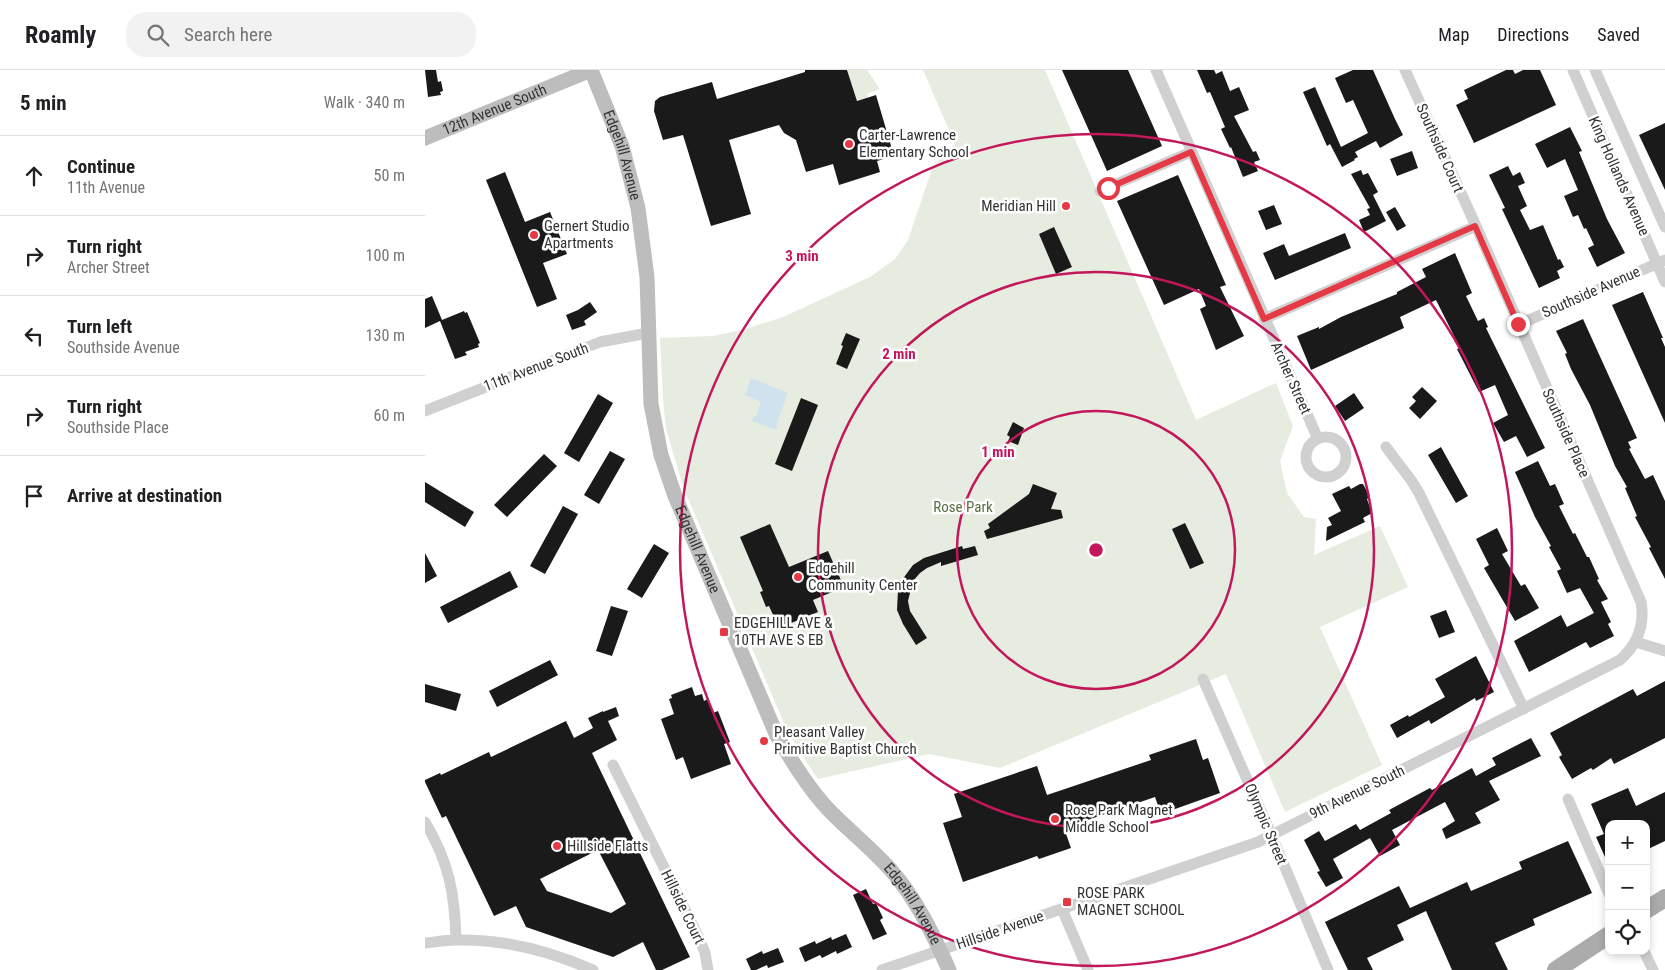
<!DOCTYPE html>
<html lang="en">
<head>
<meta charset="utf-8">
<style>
  :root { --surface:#fff; --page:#f2f2f2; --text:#202124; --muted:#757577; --line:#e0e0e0 }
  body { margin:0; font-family:"Roboto Condensed",sans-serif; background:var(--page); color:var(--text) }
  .controls { position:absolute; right:15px; bottom:15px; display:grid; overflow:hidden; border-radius:10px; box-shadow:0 2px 8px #0003 }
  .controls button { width:45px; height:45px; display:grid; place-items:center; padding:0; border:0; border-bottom:1px solid var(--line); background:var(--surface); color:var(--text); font:25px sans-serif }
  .stop { position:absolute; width:15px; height:15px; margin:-11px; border:4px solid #e63946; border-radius:50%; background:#fff }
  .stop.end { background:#e63946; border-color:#fff; box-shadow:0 1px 5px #0008 }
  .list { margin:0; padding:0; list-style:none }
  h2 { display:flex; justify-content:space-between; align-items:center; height:65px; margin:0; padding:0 20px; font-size:21px }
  h2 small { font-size:16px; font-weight:400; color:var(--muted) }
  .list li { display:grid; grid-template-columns:32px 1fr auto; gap:15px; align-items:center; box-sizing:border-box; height:80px; padding:0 20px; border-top:1px solid var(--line) }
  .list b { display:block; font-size:19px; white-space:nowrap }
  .list p { margin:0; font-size:16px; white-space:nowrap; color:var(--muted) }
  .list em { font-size:16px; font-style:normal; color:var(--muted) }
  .icon { flex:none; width:28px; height:28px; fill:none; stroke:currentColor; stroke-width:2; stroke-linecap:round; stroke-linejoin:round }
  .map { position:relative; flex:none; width:1240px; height:900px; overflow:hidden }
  header { display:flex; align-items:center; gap:30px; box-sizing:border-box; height:70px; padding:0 25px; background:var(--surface); border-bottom:1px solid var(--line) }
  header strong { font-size:24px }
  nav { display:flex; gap:28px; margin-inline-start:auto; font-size:18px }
  .search { width:350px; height:45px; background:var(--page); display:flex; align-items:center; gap:12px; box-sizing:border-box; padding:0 18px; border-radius:20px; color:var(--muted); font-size:19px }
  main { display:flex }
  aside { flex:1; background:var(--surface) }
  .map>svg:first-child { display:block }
  .green { fill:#e6ecdf }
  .water { fill:#cfe2ee }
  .building { fill:#1a1a1a; fill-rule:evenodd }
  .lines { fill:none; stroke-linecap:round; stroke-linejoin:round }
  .street { stroke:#d0d0d0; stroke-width:11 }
  .secondary { stroke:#bdbdbd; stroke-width:15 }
  .primary { stroke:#ababab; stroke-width:18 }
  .route { stroke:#e63946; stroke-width:6 }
  .ring { fill:none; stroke:#c2185b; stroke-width:2.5 }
  .poi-dot { fill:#e63946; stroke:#fff; stroke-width:2 }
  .labels { text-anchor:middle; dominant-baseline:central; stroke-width:5; stroke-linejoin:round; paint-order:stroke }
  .street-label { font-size:15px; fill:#333; stroke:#fff }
  .poi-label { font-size:15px; fill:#333; stroke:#fff; text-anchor:start }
  .park-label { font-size:15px; fill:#56703f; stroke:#fff }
  .centre { fill:#c2185b; stroke:#fff; stroke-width:2.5 }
  .ring-label { font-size:15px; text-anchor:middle; font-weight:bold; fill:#c2185b; stroke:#fff; stroke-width:5; stroke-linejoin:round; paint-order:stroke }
</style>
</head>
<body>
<header>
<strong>Roamly</strong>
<div class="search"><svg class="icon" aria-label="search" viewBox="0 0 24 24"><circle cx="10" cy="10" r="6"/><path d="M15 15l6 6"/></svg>Search here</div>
<nav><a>Map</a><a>Directions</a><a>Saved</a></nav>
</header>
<main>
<aside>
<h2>5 min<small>Walk · 340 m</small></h2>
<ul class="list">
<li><svg class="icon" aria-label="ahead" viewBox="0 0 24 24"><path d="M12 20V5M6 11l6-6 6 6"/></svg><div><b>Continue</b><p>11th Avenue</p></div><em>50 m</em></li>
<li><svg class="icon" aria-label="right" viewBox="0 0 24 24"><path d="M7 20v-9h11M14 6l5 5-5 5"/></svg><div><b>Turn right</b><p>Archer Street</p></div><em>100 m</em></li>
<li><svg class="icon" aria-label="left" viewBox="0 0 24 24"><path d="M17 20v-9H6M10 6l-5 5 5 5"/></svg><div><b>Turn left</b><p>Southside Avenue</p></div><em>130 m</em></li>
<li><svg class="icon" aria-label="right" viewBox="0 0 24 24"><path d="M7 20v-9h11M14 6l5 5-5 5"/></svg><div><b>Turn right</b><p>Southside Place</p></div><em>60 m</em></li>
<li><svg class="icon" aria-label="arrive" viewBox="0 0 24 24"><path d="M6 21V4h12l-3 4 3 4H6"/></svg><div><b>Arrive at destination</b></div></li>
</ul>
</aside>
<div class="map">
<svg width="1240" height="900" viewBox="0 0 1240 900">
  <rect width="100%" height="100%" fill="#fff"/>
  <!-- green -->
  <path class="green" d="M422,0h20l13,19 -13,5 1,3 -11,4z
    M498,0h122l151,350 80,-37 17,43 -13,35 7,32 17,24 12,2 -2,36 66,-29 28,61 -88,40 62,138 -97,47 -59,-138 -226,94 -71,-14 -111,25 -17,-25 -14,-24 -103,-241 -18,-60 -3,-29 -3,-62 53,-2 29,-6 41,-13 87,-40 25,-18 13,-19 24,-71 13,-16 10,-9z"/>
  <!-- water -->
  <path class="water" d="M326,308l37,15 -12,32 2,1 -2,4 -24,-9 2,-5h2l5,-14 -16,-7z"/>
  <!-- building -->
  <path class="building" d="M0,0h11l2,12 3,-1 2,10 -3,1 1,3 -13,2z
    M380,0h42l10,31 19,-6 18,61 -17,5 3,11 -41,13 -6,-21 -27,8 -10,-32 -12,-7 -5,-8 -50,15 22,74 -40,12 -28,-91 -20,5 -9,-29 1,-10 5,-4 52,-15 5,17 88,-27z
    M637,0h66l34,76 -55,25z
    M772,0h17l2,4 6,-3 8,20 9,-4 10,23 -15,6 19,36 3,-1 4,9 -6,2 4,9 -15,6 -12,-30 -1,1 -9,-19 4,-2 -15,-35 -3,1z
    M928,0h20l22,49 8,16 -23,13 -4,-7 -21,11 3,5 -4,2 1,1 -13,7 -12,-23 -3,2 -24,-54 12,-5 26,60 27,-14 -15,-33 -7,3 -11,-25z
    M1081,0h7l2,4 8,-4h17l16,35 -82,38 -18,-38 12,-6 -4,-9z
    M1240,53v67l-26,-55z
    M1145,57l12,24 -3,1 28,67 18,34 -28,14 -9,-19 6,-3 -8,-17 -2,1 -6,-14 -5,2 -9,-21 14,-6 -13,-31 -18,9 -12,-24z
    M987,81l6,17 -21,8 -7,-17z
    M1083,96l5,10 7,-4 5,11 -7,3 9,20 -7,4 10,20 13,-5 15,35 2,-1 4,8 -7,4 3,7 -21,10 -37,-79 3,-1 -16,-33z
    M936,100l2,5 5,-2 10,19 -5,3 13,26 -22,11 -5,-12 11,-5 -3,-6 3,-1 -19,-34z
    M80,102l20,50 25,-10 17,42 -24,9 14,36 -20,8 -51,-127z
    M753,105l48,110 -6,2 24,49 -28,14 -16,-41 6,-3 -7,-17 -35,16 -47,-104z
    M849,135l8,19 -16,6 -8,-19z
    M970,137l11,19 -9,5 -11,-19z
    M629,157l18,40 -16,7 -17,-40z
    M920,163l6,15 -76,32 -12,-27 21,-9 5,12z
    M1030,183l17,40 -6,3 12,25 6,-3 4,9 -2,1 59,120 -18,9 -11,-21 -12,6 -11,-19 15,-8 -13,-30 -16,7 -22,-43 3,-1 -24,-48 -36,17 4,11 -93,42 -14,-34 22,-9v2l22,-12 56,-23v-2l29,-15 -4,-8z
    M1218,222l20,46h-2l4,9v76l-53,-118z
    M7,226l10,24 22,-9 1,2 2,-1 13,31 -2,1 1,3 -14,5 2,3 -12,4 -15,-38 -15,7v-29z
    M165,232l7,10 -13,9 2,4 -14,5 -6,-15 12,-5z
    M1158,249l54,119 -9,4 3,6 -2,1 16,30 8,-4 12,26v78l-16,-31 2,-1 -16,-30 2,-1 -12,-28 2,-1 -12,-21 -25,-61 -19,-36 -6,-15 2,-1 -11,-22z
    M421,263l14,6 -13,30 -11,-5 7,-18 -2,-1z
    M997,317l15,14 -17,18 -11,-11 7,-7 -4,-4z
    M929,323l10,15 -19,13 -10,-15z
    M173,324l15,9 -34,59 -15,-9z
    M376,328l17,7 -26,66 -17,-7z
    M588,352l11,6 -6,17 -10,-4 2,-4 -3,-2z
    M1016,377l27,49 -12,7 -28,-48z
    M185,381l15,8 -26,45 -15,-9z
    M119,384l13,12 -50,51 -13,-12z
    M1113,391l12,25 5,-2 9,20 -5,2 14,28 2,-1 12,24h2l10,22 -2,1 11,19 -7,3 10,20 -3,2 6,12 -24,12 -4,-6 -57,30 -15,-31 47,-26 6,12 27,-14 -14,-25 -13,5 -10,-22 4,-2 -12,-22 2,-1 -16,-29 -20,-45z
    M0,412l49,30 -9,15 -40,-25z
    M608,414l24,9 -6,16 10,1 2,8 -76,21 -3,-8 6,-3 -2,-4 41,-30z
    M935,414h3l7,13 -3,2 5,14 -9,5 2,4 -39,19 1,-14 5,-2 -4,-7 13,-7 -9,-17 17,-8 2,3z
    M138,436l15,8 -33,60 -15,-8z
    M760,453l19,40 -14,6 -18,-40z
    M345,454l19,43 39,-16 16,36 -31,13 5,12 -39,16 -10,-22 -3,1 -6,-15 3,-1 -23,-54z
    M1072,458l11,23 -6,3 19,32 4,-2 14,24 -24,13 -31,-53 5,-3 -13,-26z
    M229,474l15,9 -27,45 -15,-9z
    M537,476l1,3 12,-3 3,9 -37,11v-4l-14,6 -7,5 -7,8 -5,20 2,10 17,27 -11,7 -13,-21 -6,-14 1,-20 4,-10 11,-15 11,-7z
    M0,483l12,23 -12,7z
    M85,501l8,16 -70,36 -8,-16z
    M186,536l17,5 -16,45 -16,-5z
    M1021,540l9,22 -16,6 -9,-22z
    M1051,586l18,36 -18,9 -1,-3 -44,26 -2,-4 -32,18 -7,-13 18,-10 1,2 36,-20 -10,-18z
    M125,590l8,15 -61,32 -8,-16z
    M1240,611v57l-51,26 -3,-6 -18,12 -2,-2 -19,11 -13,-22 3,-2 -12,-22 83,-44 4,7z
    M0,614l36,10 -5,17 -31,-9z
    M267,617l3,9 7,-2 2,7 4,-2 5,14 5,-2 12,31 -6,2 7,20 -40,15 -8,-22 -7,3 -15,-41 13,-5 -5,-15 3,-1 -1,-3z
    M191,637l3,9 -11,5 9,19 -25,13 98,204 -28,13h-6l-13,-28 -30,15 -87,-30 -10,-21 -22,10 -48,-100 -4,2 -17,-36v-2l15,-7 1,2 48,-23 2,5 75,-36 8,17 19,-10 -5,-10 15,-7v1zM173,780l28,54 -15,9 -64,-22 -7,-12z
    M1106,668l10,18 -52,25 11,19 -25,13 6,10 -35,16 -4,-10 13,-8 -10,-19 -53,28 8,15 -20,11 -10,-18 -37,21 10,19 -17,9 -9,-15 3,-1 -16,-31 15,-9 6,10 31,-17 4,6 31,-17 -2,-3 41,-22 2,2 40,-22 4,8 20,-11 -4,-7z
    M771,669l7,21 5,-2 12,35 -59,21 -6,-17 -91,31 7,20 -32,11 -2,-3 -74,26 -20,-59 19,-6 -8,-23 83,-28 10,29 104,-35 -2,-5z
    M1203,718l8,18 29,-14v49l-19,9v-26h-37v42l-13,-29 8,-3 -13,-30z
    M1143,771l24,52 -59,26 2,6 -40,18 13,27h-56l-26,-59 -29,14 7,15 -37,18 6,12h-25l-23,-48 74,-36 11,22 57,-26 4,9 51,-22 -3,-7z
    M441,819l7,15 3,-1 7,15 -3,2 7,14 -14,6 -20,-45z
    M421,864l6,13 -15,7 -1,-3 -14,7 -2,-3 -15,7 -6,-14 16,-7 1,3 15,-7 1,3z
    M353,878l6,14 -16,6 -1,-3 -11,5h-5l-5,-11 16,-8 1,3z"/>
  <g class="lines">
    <!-- street -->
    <path class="street" d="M731,0l162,369
      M1148,0l92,212
      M1170,0l70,157
      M675,121l91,-39
      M839,249l212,-93
      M1093,255l147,-65
      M0,341l175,-69 48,-9
      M881 387a20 20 0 1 1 40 0a20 20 0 1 1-40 0Z
      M961,377l25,33 8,13 105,216
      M1211,572l29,9
      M778,609l68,155 57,136
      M188,695l86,173 6,15 3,17
      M1143,729l41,95
      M0,752c24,40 30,72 31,118
      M637,839l26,61
      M0,873c10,-1 21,-3 31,-3 48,-1 94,11 137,30
      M1219,881l9,19
      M457,900l376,-128 362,-182c18,-16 25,-35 21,-58l-165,-376 -71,-156"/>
    <!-- secondary -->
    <g class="secondary">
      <path id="s1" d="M166,0l31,76 16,62 9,69 4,127 10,51 14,41 102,240c15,25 30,50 50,72 20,21 43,39 63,61 26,29 43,65 59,101"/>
      <path id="s2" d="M0,68l166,-68"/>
    </g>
    <!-- primary -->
    <path class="primary" d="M1221,840l19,-12
      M1131,900l53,-35"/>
  </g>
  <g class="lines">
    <!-- route -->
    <path class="route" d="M683,118l83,-36 73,167 211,-93 43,98"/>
  </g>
  <!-- distance rings -->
  <g class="ring">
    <circle cx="671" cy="480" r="139"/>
    <circle cx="671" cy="480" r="278"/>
    <circle cx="671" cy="480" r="416"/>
  </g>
  <!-- markers -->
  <g class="poi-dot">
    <circle cx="424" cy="74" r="5"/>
    <circle cx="641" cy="136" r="5"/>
    <circle cx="109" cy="165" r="5"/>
    <circle cx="373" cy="507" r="5"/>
    <rect x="294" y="557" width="10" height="10" rx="2.5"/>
    <circle cx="339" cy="671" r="5"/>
    <circle cx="630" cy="749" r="5"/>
    <circle cx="132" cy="776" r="5"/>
    <rect x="637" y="827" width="10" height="10" rx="2.5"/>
  </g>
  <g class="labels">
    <!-- street labels -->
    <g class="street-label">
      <text stroke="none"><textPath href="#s2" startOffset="75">12th Avenue South</textPath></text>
      <text transform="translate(1015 78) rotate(66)">Southside Court</text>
      <text stroke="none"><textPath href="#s1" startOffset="91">Edgehill Avenue</textPath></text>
      <text transform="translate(1194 106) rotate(66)">King Hollands Avenue</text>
      <text transform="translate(1166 222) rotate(-24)">Southside Avenue</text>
      <text transform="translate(111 297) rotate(-21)">11th Avenue South</text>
      <text transform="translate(866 308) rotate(66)">Archer Street</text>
      <text transform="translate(1141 363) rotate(66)">Southside Place</text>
      <text stroke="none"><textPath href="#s1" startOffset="496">Edgehill Avenue</textPath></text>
      <text transform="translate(932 722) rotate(-26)">9th Avenue South</text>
      <text transform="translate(841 754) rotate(67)">Olympic Street</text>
      <text stroke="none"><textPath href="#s1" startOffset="916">Edgehill Avenue</textPath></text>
      <text transform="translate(258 837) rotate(64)">Hillside Court</text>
      <text transform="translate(575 860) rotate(-19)">Hillside Avenue</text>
    </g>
    <!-- poi labels -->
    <g class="poi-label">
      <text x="434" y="65">Carter-Lawrence<tspan x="434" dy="17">Elementary School</tspan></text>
      <text x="631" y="136" text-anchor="end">Meridian Hill</text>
      <text x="119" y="156">Gernert Studio<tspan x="119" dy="17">Apartments</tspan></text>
      <text x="383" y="498">Edgehill<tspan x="383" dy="17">Community Center</tspan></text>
      <text x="309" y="553">EDGEHILL AVE &amp;<tspan x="309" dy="17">10TH AVE S EB</tspan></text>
      <text x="349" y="662">Pleasant Valley<tspan x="349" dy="17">Primitive Baptist Church</tspan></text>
      <text x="640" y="740">Rose Park Magnet<tspan x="640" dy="17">Middle School</tspan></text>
      <text x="142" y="776">Hillside Flatts</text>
      <text x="652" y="823">ROSE PARK<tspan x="652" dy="17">MAGNET SCHOOL</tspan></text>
    </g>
    <!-- park labels -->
    <g class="park-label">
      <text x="538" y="437">Rose Park</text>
    </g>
  </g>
  <circle cx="671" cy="480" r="8" class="centre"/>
  <g class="ring-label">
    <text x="377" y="191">3 min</text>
    <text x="474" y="289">2 min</text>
    <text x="573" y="387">1 min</text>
  </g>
</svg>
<div class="controls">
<button>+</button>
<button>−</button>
<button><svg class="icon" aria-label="locate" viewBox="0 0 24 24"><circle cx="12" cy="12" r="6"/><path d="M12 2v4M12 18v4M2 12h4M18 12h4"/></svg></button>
</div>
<div class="stop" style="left:683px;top:118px"></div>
<div class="stop end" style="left:1093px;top:254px"></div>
</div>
</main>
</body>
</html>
